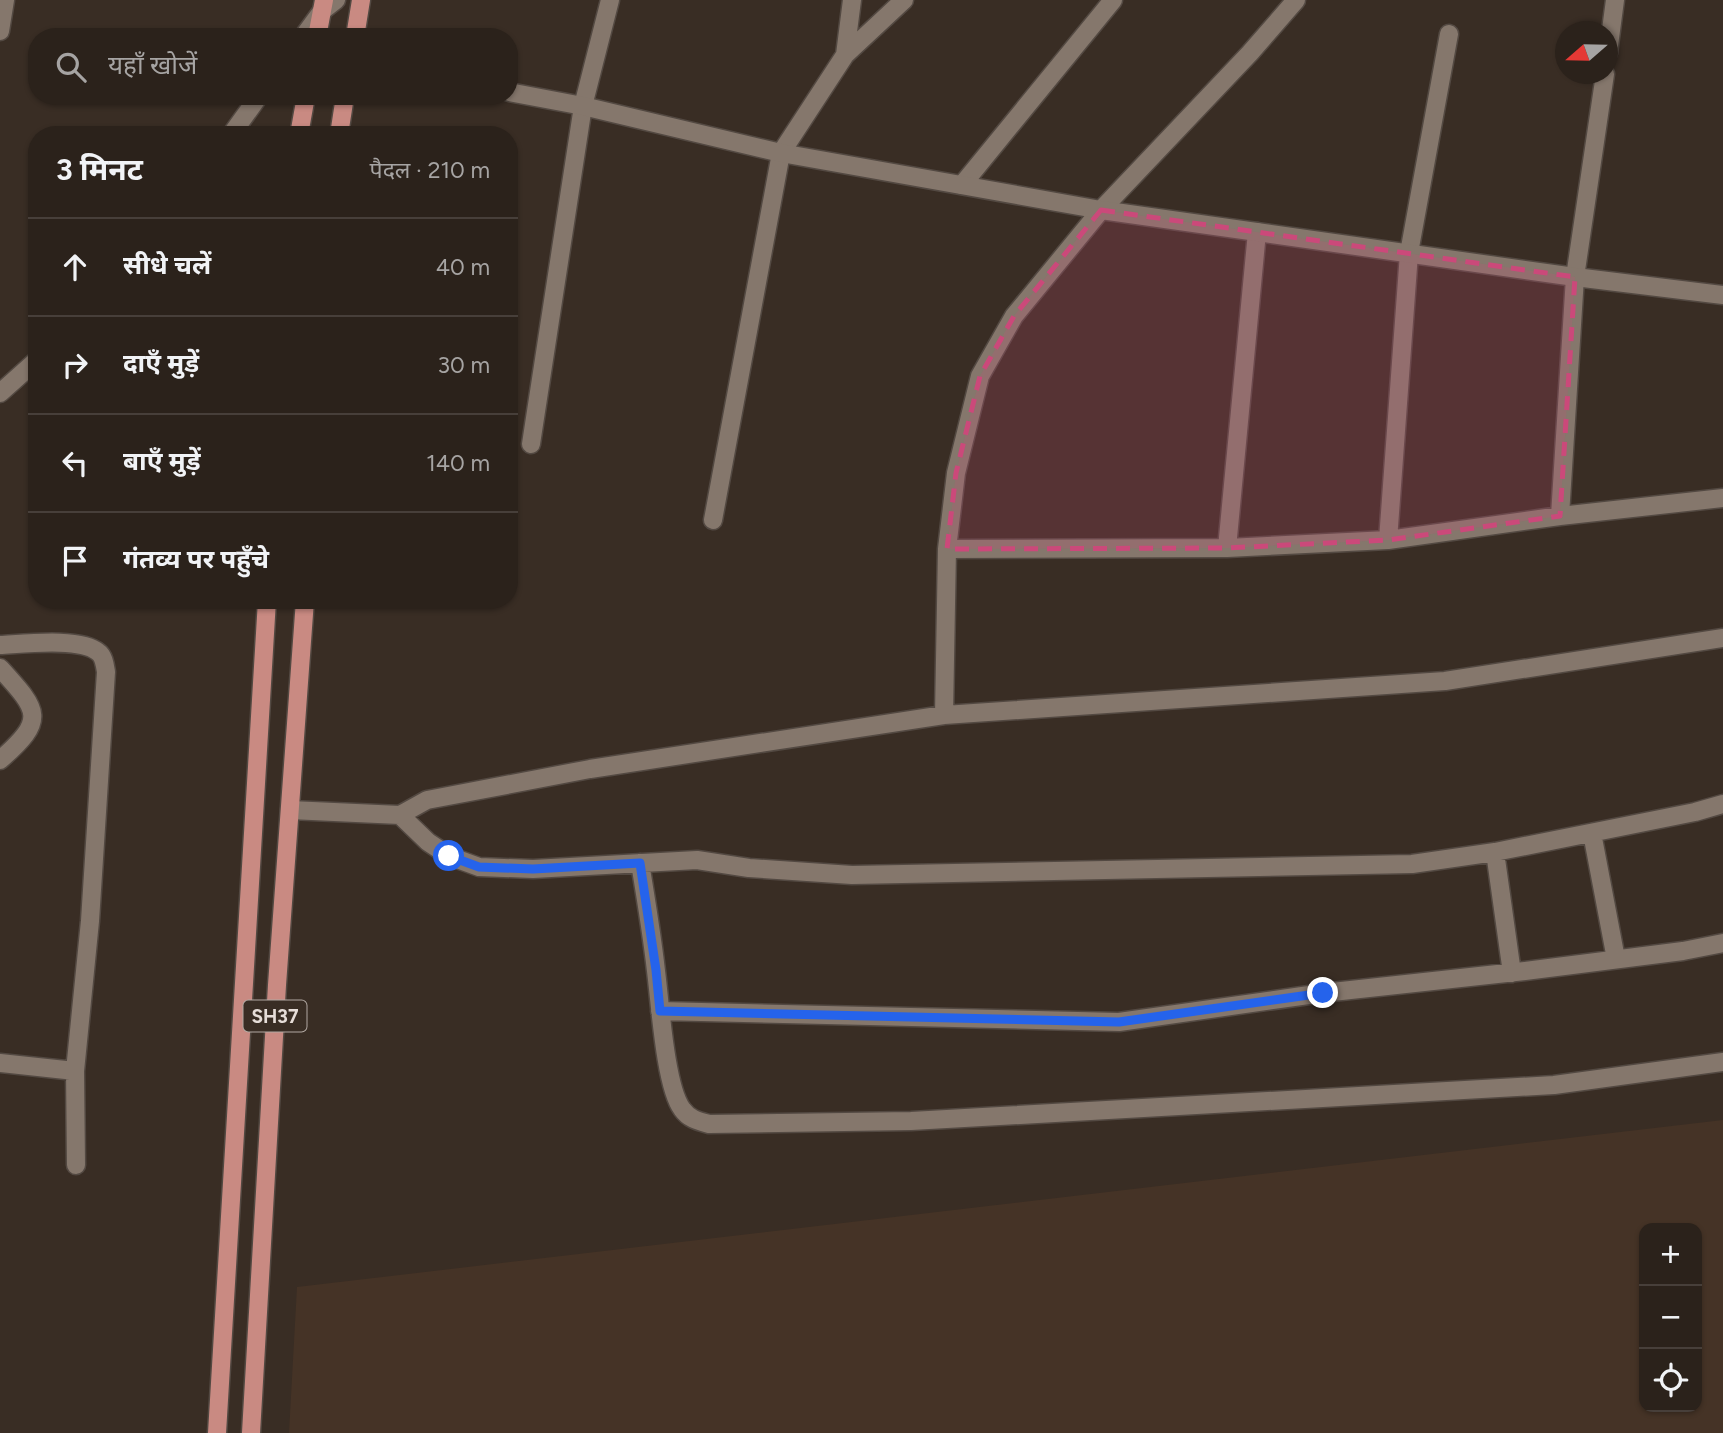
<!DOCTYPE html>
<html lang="hi">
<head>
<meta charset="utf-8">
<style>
  :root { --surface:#2b221b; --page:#372f28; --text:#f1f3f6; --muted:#a6a4a3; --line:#473f3a }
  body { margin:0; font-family:Figtree,"Noto Sans Devanagari",sans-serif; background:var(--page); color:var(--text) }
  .controls { position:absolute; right:21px; bottom:21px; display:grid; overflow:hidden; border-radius:14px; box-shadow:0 2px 5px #0004 }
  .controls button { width:63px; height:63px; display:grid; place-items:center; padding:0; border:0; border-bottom:2px solid var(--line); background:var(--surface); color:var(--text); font:35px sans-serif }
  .compass { position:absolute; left:1555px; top:21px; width:63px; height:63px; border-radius:50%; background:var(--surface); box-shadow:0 2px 5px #0004; rotate:250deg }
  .stop { position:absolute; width:21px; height:21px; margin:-16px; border:5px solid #2563eb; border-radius:50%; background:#fff }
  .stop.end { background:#2563eb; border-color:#fff; box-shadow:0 2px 7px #0008 }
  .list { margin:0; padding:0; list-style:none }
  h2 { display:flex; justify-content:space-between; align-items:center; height:91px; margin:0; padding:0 28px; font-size:30px }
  h2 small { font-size:23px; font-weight:400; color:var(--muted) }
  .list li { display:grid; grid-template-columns:46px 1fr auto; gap:21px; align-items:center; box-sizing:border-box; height:98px; padding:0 28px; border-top:2px solid var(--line) }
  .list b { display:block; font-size:26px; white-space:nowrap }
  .list em { font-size:23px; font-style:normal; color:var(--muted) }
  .icon { flex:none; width:38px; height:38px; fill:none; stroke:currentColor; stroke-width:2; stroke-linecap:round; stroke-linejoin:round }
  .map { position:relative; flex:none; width:1723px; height:1433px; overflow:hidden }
  .search { position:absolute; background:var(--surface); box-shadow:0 2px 5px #0004; left:28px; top:28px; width:490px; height:77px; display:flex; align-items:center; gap:18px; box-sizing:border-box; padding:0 24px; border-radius:28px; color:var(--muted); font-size:26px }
  .panel { position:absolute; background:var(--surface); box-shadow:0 2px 5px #0004; left:28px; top:126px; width:490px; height:483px; border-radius:28px }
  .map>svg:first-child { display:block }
  .built { fill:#453326; fill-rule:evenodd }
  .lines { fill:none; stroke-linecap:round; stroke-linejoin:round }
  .street-casing { stroke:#534942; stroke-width:21 }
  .secondary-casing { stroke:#534942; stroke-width:21 }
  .primary-casing { stroke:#534942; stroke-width:21 }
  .street { stroke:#85776c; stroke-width:18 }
  .secondary { stroke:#85776c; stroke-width:18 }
  .primary { stroke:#c98a82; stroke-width:18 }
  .route { stroke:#2563eb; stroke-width:9 }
  .marked { fill:#cb497a; fill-opacity:0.2; stroke:#cb497a; stroke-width:5; stroke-dasharray:14 9; stroke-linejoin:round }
  .labels { text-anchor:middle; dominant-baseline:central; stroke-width:6; stroke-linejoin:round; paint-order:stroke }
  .shield { fill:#392d24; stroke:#b2a8a2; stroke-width:2 }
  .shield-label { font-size:19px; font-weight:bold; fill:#e6ddd8 }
</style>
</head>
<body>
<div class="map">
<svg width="1723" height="1433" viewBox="0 0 1723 1433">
  <rect width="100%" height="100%" fill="#392d24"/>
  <!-- built -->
  <path class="built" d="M1723,1120v313h-1434l8,-146zM1644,1228h53v179h-53z"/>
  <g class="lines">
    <defs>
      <path id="street" d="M0,31l5,-31
        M303,37l19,-26 14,-11
        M1608,53l7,-53
        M845,55l7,-55
        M231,135l28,-39
        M962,185l151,-185
        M0,393l37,-33
        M531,444l52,-338 27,-106
        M1560,516l15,-239 30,-203
        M713,520l68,-367 64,-98 59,-55
        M1388,540l21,-287 40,-219
        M1227,548l30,-316
        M947,549l280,-1 161,-8 172,-24 163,-18
        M0,645c22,-1 81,-8 98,7 6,4 7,14 8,20l-16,249 -15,150 1,94
        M0,668c39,43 47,51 0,92
        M944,715l3,-166 9,-76 24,-97 34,-60 87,-106 149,-157 46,-53
        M290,810l110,5 27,-15 163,-31 354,-54 501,-34 278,-43
        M400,815l28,27 21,14 30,11 54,2 164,-9 52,8 103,7 560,-11 83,-12 200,-40 28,-8
        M1592,833l24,126
        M1495,852l17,121
        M640,863c6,36 12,72 16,108 4,30 9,115 26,138 7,10 16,12 27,15l202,-3 643,-36 169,-23
        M660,1011l459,11 204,-29 202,-22 158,-20 40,-8
        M0,1063l75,8"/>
      <path id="secondary" d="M509,92l74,14 198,47 320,57 474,67 148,18"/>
      <path id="primary" d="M317,37l7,-37
        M355,37l6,-37
        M299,135l7,-39
        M339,135l6,-39
        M217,1433l50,-833
        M251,1433l26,-448 28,-385"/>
    </defs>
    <!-- street casing -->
    <use href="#street" class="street-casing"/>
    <!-- secondary casing -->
    <use href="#secondary" class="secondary-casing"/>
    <!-- primary casing -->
    <use href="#primary" class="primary-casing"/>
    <!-- street -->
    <use href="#street" class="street"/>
    <!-- secondary -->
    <use href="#secondary" class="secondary"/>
    <!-- primary -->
    <use href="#primary" class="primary"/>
  </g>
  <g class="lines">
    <!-- route -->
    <path class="route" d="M449,856l30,11 54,2 107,-6 16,107 4,41 459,11 204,-29"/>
  </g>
  <!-- marked area -->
  <path class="marked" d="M1101,210l474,67 -15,239 -172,24 -161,8 -280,1 9,-76 24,-97 34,-60z"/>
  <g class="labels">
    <!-- shield labels -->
    <rect class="shield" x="243.5" y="1000.5" width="63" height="31" rx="5"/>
    <g class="shield-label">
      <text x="275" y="1016">SH37</text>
    </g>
  </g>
</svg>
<div class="controls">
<button>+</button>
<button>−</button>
<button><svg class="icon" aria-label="locate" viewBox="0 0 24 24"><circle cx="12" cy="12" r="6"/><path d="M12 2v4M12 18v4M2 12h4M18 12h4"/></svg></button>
</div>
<svg class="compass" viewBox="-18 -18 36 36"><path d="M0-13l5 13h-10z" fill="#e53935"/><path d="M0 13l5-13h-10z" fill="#a6a4a3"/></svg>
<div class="stop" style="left:449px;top:856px"></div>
<div class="stop end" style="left:1323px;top:993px"></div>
<div class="search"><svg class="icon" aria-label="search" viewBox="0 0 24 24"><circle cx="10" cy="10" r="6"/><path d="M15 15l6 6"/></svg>यहाँ खोजें</div>
<section class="panel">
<h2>3 मिनट<small>पैदल · 210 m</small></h2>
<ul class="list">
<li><svg class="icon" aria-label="ahead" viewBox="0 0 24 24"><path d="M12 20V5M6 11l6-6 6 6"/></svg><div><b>सीधे चलें</b></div><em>40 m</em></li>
<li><svg class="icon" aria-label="right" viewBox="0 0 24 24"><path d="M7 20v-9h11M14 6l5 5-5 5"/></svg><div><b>दाएँ मुड़ें</b></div><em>30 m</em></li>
<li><svg class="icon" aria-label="left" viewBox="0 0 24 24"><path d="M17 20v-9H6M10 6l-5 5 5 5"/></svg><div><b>बाएँ मुड़ें</b></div><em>140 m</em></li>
<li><svg class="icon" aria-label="arrive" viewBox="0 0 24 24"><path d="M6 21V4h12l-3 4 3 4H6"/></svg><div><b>गंतव्य पर पहुँचे</b></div></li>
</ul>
</section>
</div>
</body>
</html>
